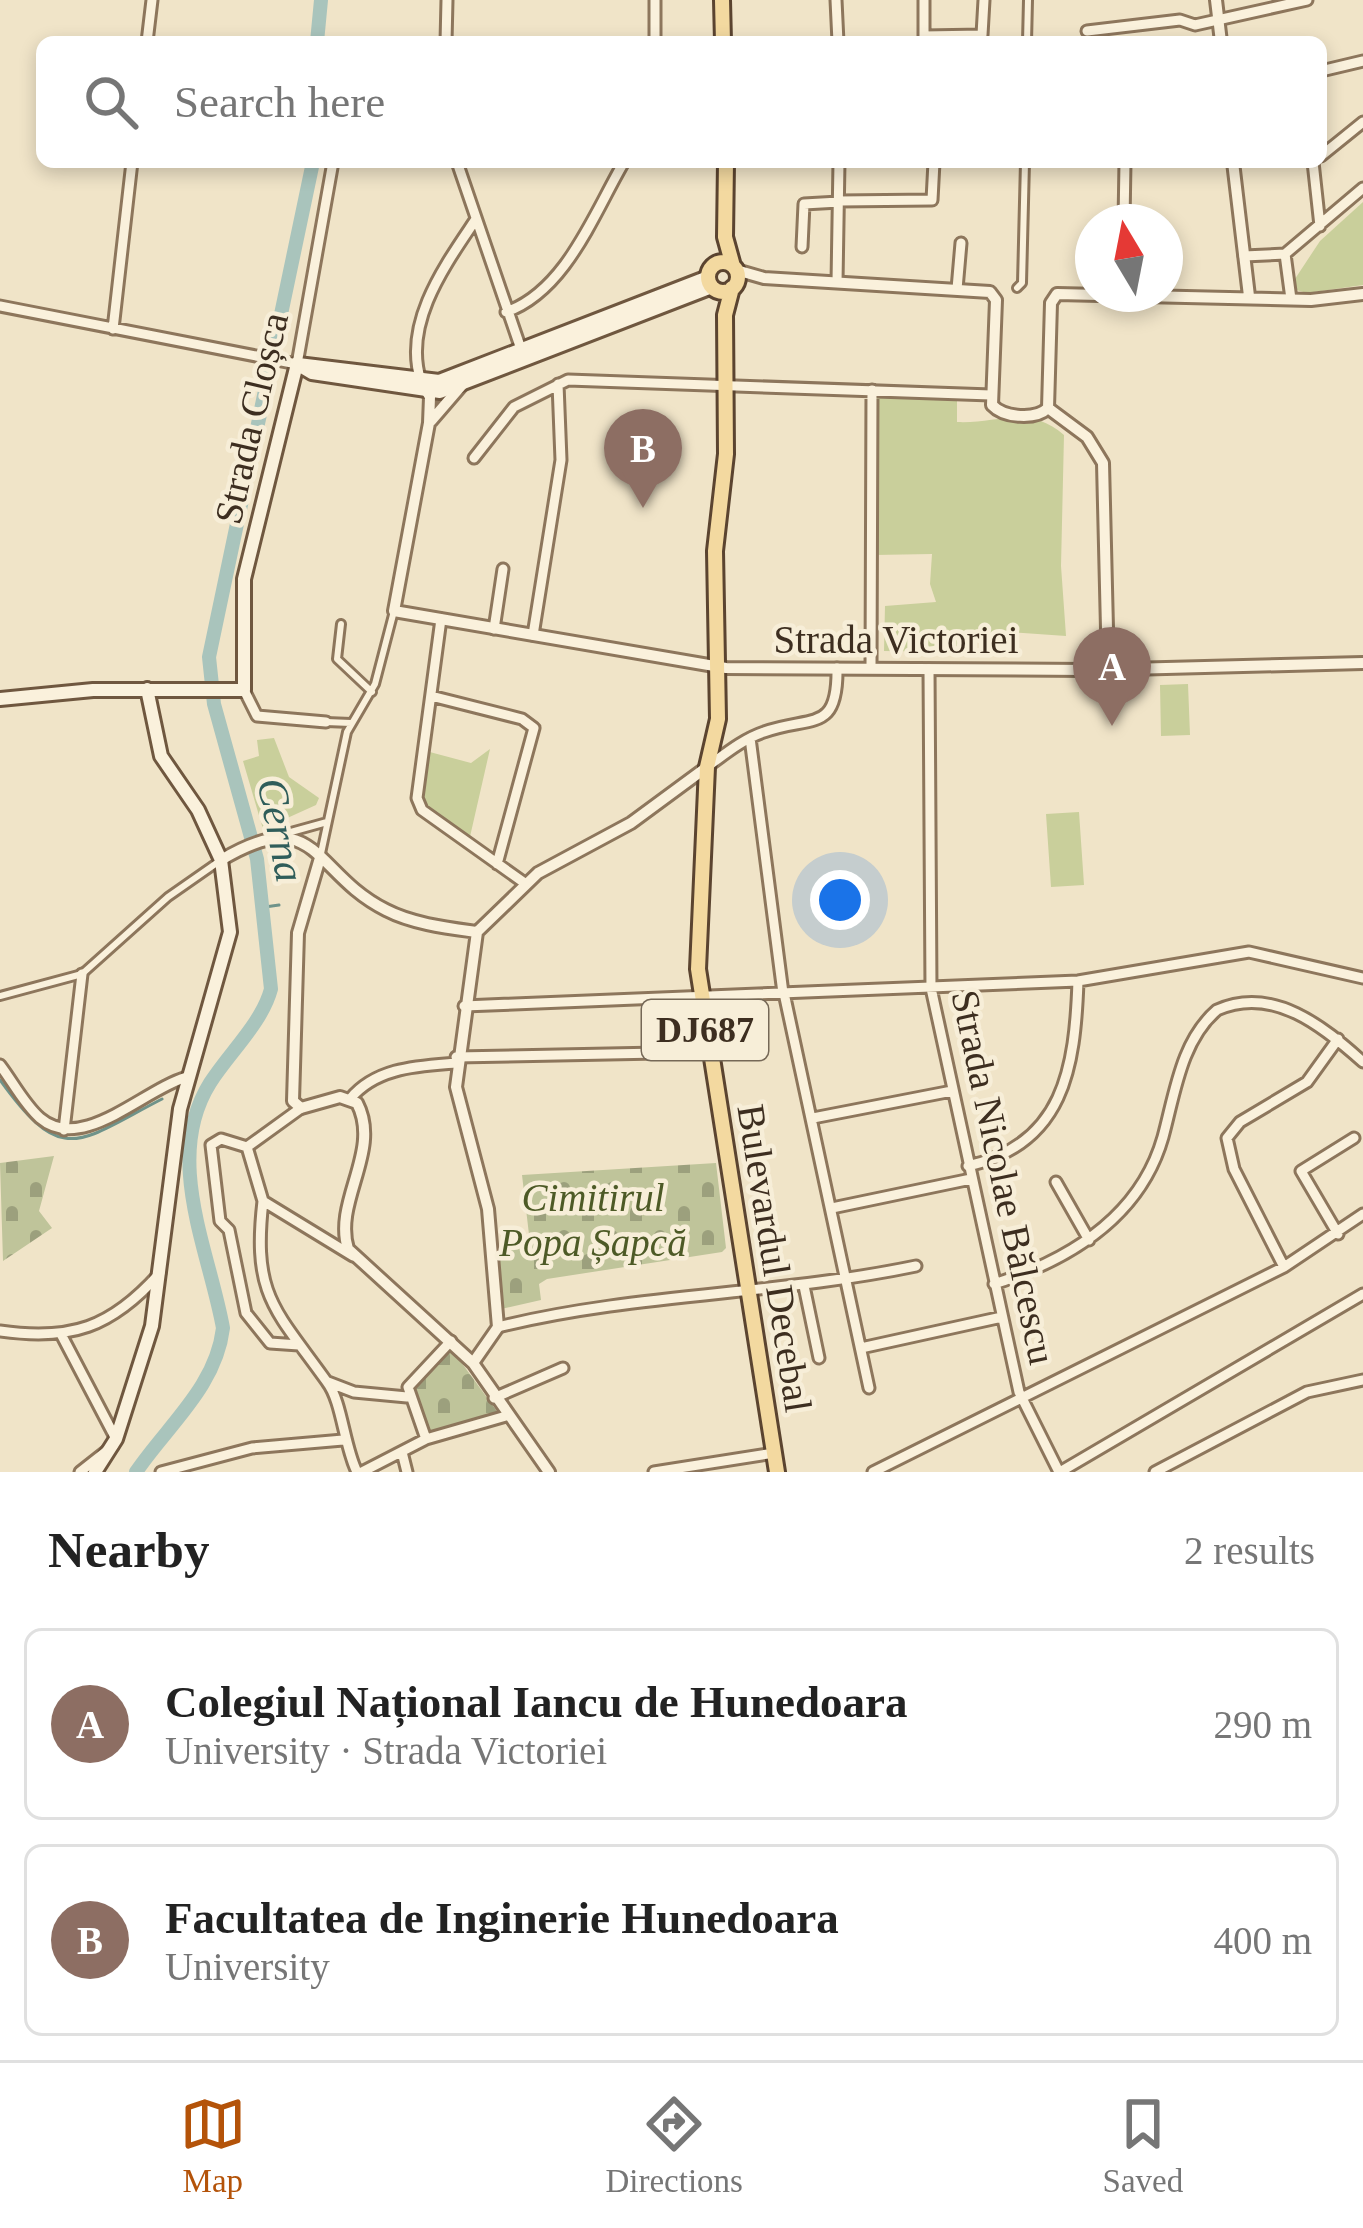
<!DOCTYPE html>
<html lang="en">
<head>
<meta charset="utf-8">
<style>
  :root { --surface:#fff; --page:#f2f2f2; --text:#222; --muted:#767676; --line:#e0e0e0; --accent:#b45309 }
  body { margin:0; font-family:Georgia,serif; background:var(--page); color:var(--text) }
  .compass { position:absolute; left:1075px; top:204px; width:108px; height:108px; border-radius:50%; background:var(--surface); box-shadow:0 6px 18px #0003; rotate:350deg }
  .you { position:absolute; left:840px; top:900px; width:42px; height:42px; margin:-30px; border:9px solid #fff; border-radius:50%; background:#1a73e8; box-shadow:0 0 0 18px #1a73e833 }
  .badge { display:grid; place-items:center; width:78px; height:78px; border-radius:50%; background:var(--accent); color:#fff; font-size:39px; font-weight:700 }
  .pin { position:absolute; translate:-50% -99px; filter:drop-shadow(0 3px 6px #0008) }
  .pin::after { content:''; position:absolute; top:63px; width:42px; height:36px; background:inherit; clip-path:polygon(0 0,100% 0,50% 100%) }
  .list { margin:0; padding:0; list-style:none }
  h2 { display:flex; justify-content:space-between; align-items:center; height:156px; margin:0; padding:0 48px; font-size:51px }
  h2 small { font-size:39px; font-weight:400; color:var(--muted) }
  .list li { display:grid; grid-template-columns:78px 1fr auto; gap:36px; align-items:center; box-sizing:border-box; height:192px; margin:0 24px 24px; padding:0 24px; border:3px solid var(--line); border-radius:18px }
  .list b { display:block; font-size:45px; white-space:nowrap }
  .list p { margin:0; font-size:39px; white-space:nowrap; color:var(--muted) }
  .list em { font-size:39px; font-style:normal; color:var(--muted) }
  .icon { flex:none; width:66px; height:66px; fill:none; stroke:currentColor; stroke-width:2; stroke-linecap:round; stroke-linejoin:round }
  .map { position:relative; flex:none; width:1363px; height:1472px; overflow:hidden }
  .search { position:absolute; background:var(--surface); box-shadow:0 6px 18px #0003; left:36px; right:36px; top:36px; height:132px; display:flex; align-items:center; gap:30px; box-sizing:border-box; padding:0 42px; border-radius:18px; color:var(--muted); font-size:45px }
  .sheet { height:588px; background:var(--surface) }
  nav { display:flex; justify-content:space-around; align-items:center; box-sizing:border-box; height:168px; border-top:3px solid var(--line); background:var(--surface); font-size:33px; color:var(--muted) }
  nav a { display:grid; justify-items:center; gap:6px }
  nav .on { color:var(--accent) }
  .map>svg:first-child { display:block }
  .cemetery { fill:url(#cemetery-stones) }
  .park { fill:#c9cf9b }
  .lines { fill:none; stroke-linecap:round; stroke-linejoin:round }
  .stream { stroke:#6f938a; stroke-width:3 }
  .river { stroke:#a9c4bc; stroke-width:14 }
  .pedestrian-casing { stroke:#8d765c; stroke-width:12 }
  .minor-casing { stroke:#8d765c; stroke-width:15 }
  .tertiary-casing { stroke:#8d765c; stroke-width:16 }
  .secondary-casing { stroke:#6f573f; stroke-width:18 }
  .primary-casing { stroke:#5b4430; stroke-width:20 }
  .pedestrian { stroke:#faf1dc; stroke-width:6 }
  .minor { stroke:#faf1dc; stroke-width:9 }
  .tertiary { stroke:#faf1dc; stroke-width:10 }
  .secondary { stroke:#faf1dc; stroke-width:12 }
  .primary { stroke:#f3d9a0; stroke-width:14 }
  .labels { text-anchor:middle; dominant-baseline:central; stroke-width:9; stroke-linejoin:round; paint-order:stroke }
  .shield { fill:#f7eed8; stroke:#756857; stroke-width:3 }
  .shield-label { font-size:36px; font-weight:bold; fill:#3d2e20 }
  .street-label { font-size:39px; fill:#3d2e20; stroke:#f7eed8 }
  .park-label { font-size:39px; font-style:italic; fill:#4d5a26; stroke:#f7eed8 }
  .water-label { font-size:42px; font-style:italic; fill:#2f5d5a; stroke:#f7eed8 }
</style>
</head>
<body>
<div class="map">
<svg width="1363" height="1472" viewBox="0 0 1363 1472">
  <defs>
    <pattern id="cemetery-stones" width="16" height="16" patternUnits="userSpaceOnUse" patternTransform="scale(3)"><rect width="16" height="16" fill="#bfc49a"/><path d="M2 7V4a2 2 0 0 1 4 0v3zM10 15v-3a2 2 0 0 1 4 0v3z" fill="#9ca07d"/></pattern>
  </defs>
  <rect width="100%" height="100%" fill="#f0e4c8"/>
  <!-- cemetery -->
  <path class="cemetery" d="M54,1156l-15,55 13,17 -49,33 -3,-98z
    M716,1163l10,85 -4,4 -175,27 -8,5 2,16 -40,9 -2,-61 31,-5 -8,-68z
    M450,1347l49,67 -73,20 -13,-46z"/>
  <!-- park -->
  <path class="park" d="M1363,202v83l-56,8 -18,-5 31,-47z
    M875,397l82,3v22c40,2 72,-18 107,13l-3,131 5,70 -69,-5 -2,8h-31l-1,13 -79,-1 1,-45 51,-4 -6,-18 2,-30 -58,1z
    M1188,684l2,51 -29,1 -1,-51z
    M274,738l15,39 30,21 -3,7 -53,24 -20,-68 16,-5 -2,-16z
    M490,749l-21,92 -46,-37 3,-53 45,12z
    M1079,812l5,73 -33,2 -5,-73z"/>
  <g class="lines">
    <!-- stream -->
    <path class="stream" d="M265,907l14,-2
      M0,1080c63,88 78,62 162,19"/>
    <!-- river -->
    <path class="river" d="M317,42l4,-42
      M136,1472c32,-47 80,-85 87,-144 -14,-78 -60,-170 -13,-245 19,-30 52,-60 61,-94l-14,-130 -43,-155 -5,-47 104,-495"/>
    <defs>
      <path id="pedestrian" d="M1027,42l1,-42
        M1017,288l5,-5 3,-121
        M341,624l-4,35 35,33
        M326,722l25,1
        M280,835l47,-13
        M320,858l27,-126 28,-48 19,-73
        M0,996l82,-22 86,-77 53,-37"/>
      <path id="minor" d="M655,0v42
        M836,0l2,42
        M924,0v36
        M1087,31l93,-11 15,5 112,-25
        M147,42l5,-42
        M446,42l1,-42
        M924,42v-6l58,-1 2,-35
        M1321,71l42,-10
        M1321,156l42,-34
        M457,162l64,187
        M1313,162l7,64
        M839,201l93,-1 2,-38
        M1124,222l1,-60
        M802,247l2,-43 35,-2
        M1244,256l41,-2
        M837,282l2,-120
        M957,289l4,-46
        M1291,299l-6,-45 78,-66
        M0,306l297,58 36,-202
        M506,312c60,-21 88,-99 118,-150
        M113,329l19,-167
        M421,381c-19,-58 25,-117 55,-162
        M474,458l40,-51 54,-27 423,15
        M441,619l-24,179 5,12 104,74
        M494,629l9,-60
        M533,635l28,-175 -3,-76
        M871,668l1,-278
        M929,669l2,319 88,404 40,80
        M244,690l13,26 69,6
        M431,696l91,23 12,9 -37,136
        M750,738l33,255
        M707,767c18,-13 36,-28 57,-35 47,-17 74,2 73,-64
        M784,993l85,395
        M464,1006l614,-25 171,-29 114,26
        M456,1057l253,-5
        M0,1065c13,17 24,39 40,53 42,36 104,-29 147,-41
        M350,1099c26,-32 69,-33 106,-36
        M813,1118l139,-27
        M64,1130l18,-156
        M247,1147l-26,-8 -10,6 9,76 9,9 17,83 24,30 29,2
        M247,1147l16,54 90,55
        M247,1147l54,-39
        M968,1166c96,-22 107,-98 110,-185
        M1056,1182l33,58
        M263,1201c-11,95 12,108 64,181 15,19 17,64 30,90
        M832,1208l139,-29
        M1338,1234l-37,-63 53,-33
        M1284,1267l-50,-98 -7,-31 13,-16 67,-40 31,-43
        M994,1284c75,-24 146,-66 169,-147 12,-44 18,-96 54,-127 56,-25 107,17 146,52
        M804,1286l15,72
        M498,1327c137,-34 279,-32 418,-61
        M0,1331c71,10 111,-3 160,-58
        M62,1336l54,103
        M861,1348l141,-31
        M328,1382l26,10 53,5
        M494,1398l69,-30
        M426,1439l-18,-52 43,-46
        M402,1452l5,20
        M80,1472l33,-26
        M161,1472l91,-24 91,-8
        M362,1472l64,-33 80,-23
        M654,1472l120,-19
        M873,1472l411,-205 79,-53
        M1060,1472l303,-178
        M1155,1472l152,-80 56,-12"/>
      <path id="tertiary" d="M1216,0l5,42
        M1233,162l16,134
        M736,270l28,8 226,14 6,8 -4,105c12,13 44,15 56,3
        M424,387l6,10 -1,26 -35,188 332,57 363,2 274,-7
        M1048,408l3,-105 6,-9 254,6 52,-6
        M1048,408l39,29 16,26 5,207
        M431,421l31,-36
        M320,858l-22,75 -5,168 8,7 39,-11 17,6c25,48 -24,98 -9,146l125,114 76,109
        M221,860c97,-58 91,13 165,50 27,14 62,18 91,22l61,-59 93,-50 76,-56
        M473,1363l25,-36 -10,-118 -32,-122 21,-155"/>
      <path id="secondary" d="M297,364l15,9 128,19 272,-105
        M298,364l141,17 269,-104
        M0,699l93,-9h151v-111l53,-215
        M95,1472l21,-33 36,-113 28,-217 50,-177 -9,-72 -23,-50 -37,-54 -14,-67"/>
      <path id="primary" d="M722,0l1,42
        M726,162l-1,75 8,29
        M708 277a15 15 0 1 1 30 0a15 15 0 1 1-30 0Z
        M732,288l-7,27 1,139 -11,97 3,168 -11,48 -9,202 79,503"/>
    </defs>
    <!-- pedestrian casing -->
    <use href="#pedestrian" class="pedestrian-casing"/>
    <!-- minor casing -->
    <use href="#minor" class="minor-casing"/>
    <!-- tertiary casing -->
    <use href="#tertiary" class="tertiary-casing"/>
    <!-- secondary casing -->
    <use href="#secondary" class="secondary-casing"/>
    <!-- primary casing -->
    <use href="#primary" class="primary-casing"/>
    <!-- pedestrian -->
    <use href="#pedestrian" class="pedestrian"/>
    <!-- minor -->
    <use href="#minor" class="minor"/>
    <!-- tertiary -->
    <use href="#tertiary" class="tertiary"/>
    <!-- secondary -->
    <use href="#secondary" class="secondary"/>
    <!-- primary -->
    <use href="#primary" class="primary"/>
  </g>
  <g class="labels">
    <!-- shield labels -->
    <rect class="shield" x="642" y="1000" width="126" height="60" rx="9"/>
    <g class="shield-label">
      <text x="705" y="1030">DJ687</text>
    </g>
    <!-- street labels -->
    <g class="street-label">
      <text transform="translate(251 418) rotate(-77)">Strada Cloșca</text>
      <text x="896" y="639">Strada Victoriei</text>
      <text transform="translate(1004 1177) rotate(78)">Strada Nicolae Bălcescu</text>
      <text transform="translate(775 1258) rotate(81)">Bulevardul Decebal</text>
    </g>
    <!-- park labels -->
    <g class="park-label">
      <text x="593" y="1197">Cimitirul<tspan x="593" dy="45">Popa Șapcă</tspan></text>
    </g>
    <!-- water labels -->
    <g class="water-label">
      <text transform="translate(281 830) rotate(79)">Cerna</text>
    </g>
  </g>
</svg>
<svg class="compass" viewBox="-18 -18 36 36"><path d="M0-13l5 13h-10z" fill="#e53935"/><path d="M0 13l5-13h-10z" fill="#767676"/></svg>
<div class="you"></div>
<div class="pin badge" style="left:1112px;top:726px;background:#8d6e63">A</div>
<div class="pin badge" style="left:643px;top:508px;background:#8d6e63">B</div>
<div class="search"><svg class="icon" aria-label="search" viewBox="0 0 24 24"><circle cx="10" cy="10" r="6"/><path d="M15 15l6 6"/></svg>Search here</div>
</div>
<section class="sheet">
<h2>Nearby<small>2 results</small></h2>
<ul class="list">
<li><span class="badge" style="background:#8d6e63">A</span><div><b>Colegiul Național Iancu de Hunedoara</b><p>University · Strada Victoriei</p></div><em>290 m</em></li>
<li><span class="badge" style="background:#8d6e63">B</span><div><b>Facultatea de Inginerie Hunedoara</b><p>University</p></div><em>400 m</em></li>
</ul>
</section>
<nav>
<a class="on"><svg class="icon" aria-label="map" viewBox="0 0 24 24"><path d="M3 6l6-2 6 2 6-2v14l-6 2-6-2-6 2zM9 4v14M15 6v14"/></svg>Map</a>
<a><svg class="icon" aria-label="directions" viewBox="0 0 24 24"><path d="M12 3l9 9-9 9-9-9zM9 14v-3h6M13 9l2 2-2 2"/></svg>Directions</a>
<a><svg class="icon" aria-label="saved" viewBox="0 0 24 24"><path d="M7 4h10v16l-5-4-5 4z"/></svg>Saved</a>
</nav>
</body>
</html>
